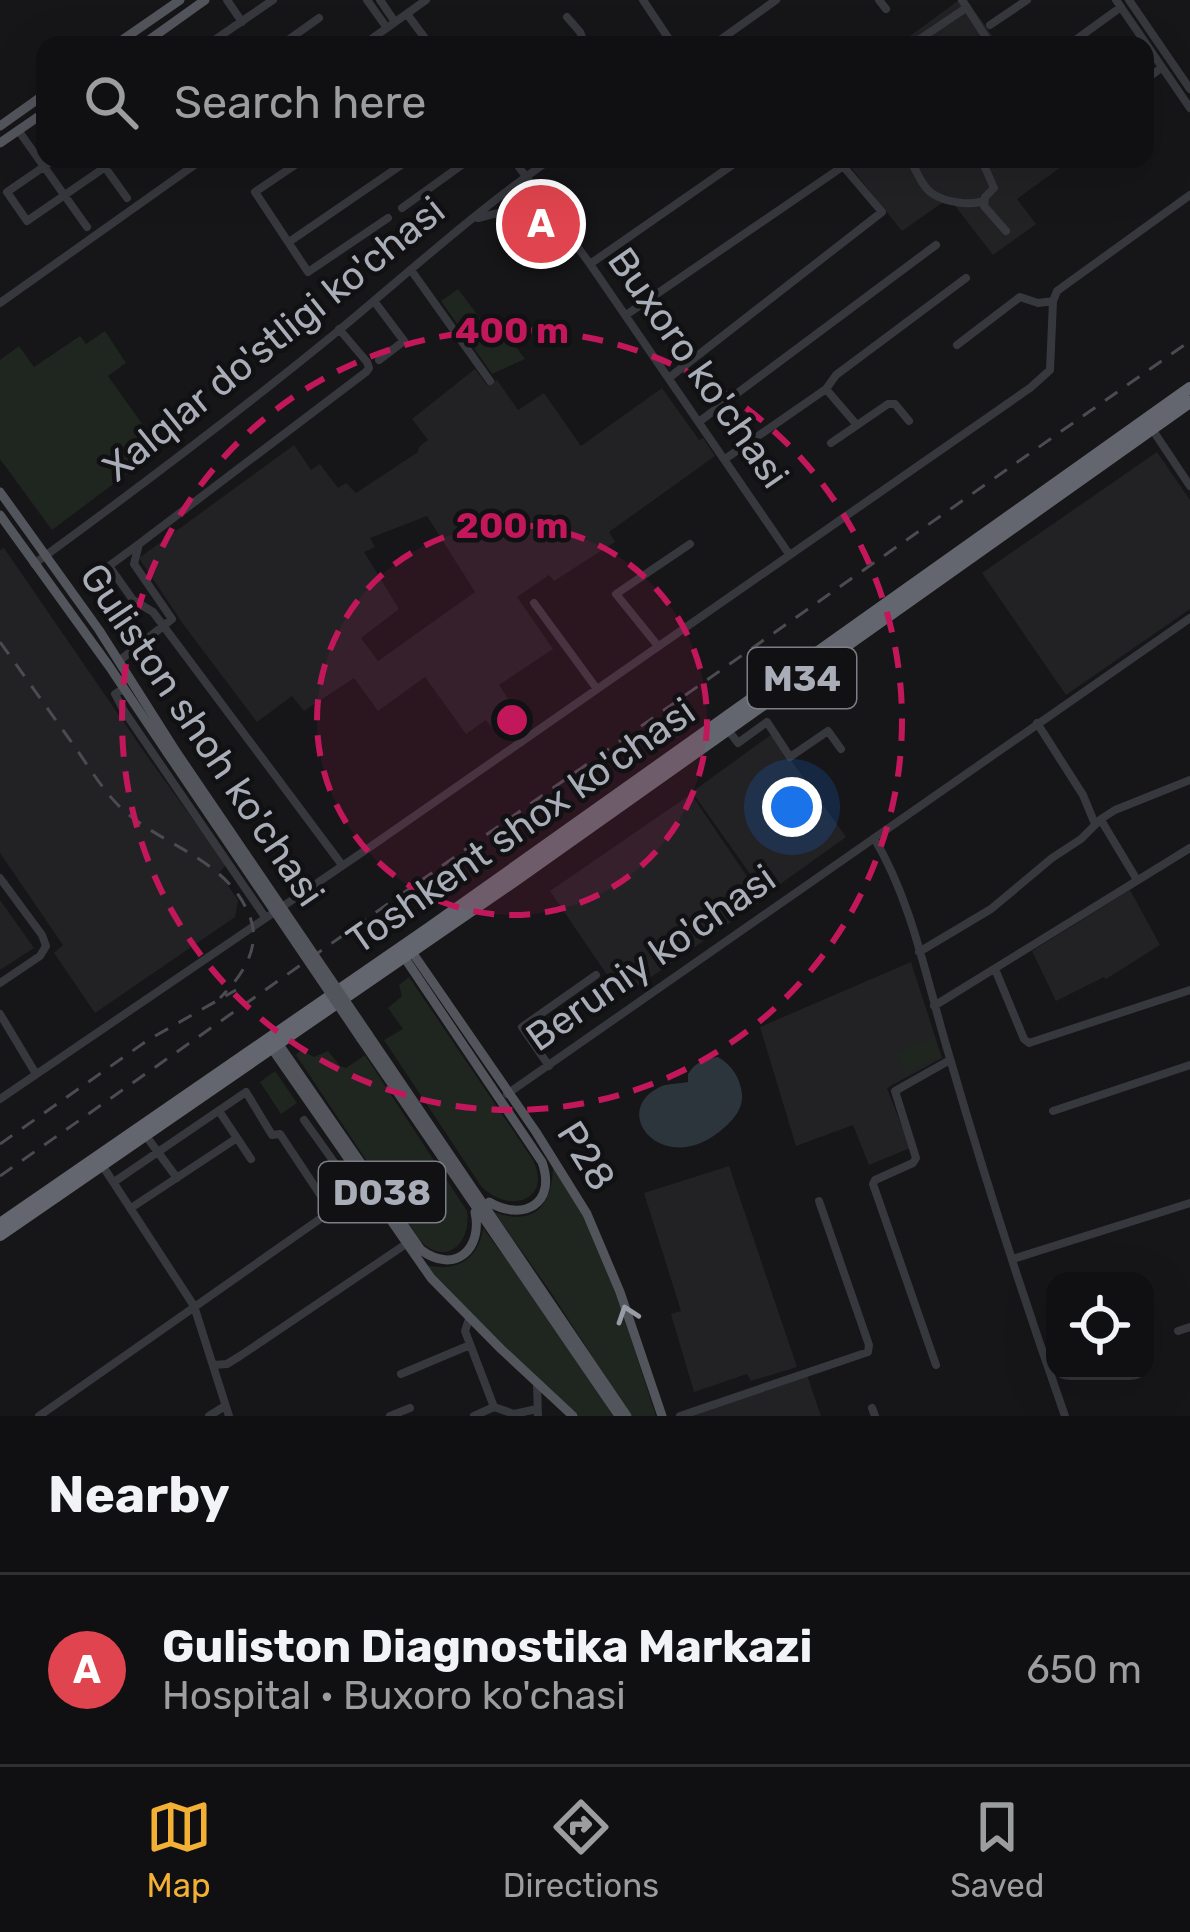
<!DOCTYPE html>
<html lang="en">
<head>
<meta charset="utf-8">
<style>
  :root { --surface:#101012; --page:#19191b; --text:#f1f3f6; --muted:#9c9d9f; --line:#303032; --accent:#f2b134 }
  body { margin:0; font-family:Rubik,sans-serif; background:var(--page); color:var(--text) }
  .controls { position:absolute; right:36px; bottom:36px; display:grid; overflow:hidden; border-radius:24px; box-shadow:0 12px 48px #0002 }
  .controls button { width:108px; height:108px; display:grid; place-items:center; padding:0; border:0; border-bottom:3px solid var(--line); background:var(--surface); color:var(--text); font:60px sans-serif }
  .you { position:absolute; left:792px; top:807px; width:42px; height:42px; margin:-30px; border:9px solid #fff; border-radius:50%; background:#1a73e8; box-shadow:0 0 0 18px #1a73e833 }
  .badge { display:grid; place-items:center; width:78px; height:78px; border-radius:50%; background:var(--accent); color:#fff; font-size:39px; font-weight:700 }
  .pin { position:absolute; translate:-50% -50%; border:6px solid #fff; box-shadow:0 3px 12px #0006 }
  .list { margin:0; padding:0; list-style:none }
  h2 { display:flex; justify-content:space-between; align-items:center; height:156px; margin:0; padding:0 48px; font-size:51px }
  h2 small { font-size:39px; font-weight:400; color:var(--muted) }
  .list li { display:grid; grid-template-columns:78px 1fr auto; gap:36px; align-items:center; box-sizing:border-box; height:192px; padding:0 48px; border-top:3px solid var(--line) }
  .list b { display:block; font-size:45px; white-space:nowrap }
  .list p { margin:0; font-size:39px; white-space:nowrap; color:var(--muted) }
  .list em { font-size:39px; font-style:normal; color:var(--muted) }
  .icon { flex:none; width:66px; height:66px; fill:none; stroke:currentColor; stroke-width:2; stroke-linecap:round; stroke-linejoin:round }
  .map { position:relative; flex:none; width:1190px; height:1416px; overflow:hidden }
  .search { position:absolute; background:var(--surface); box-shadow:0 12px 48px #0002; left:36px; right:36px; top:36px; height:132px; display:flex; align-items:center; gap:30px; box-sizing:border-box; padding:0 42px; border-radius:24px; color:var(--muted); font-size:45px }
  .sheet { height:348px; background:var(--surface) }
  nav { display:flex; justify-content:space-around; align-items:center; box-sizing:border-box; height:168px; border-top:3px solid var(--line); background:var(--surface); font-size:33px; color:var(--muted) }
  nav a { display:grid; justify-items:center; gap:6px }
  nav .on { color:var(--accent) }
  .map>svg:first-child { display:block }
  .built { fill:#222225; fill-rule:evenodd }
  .green { fill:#1e261f }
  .water { fill:#2c353c }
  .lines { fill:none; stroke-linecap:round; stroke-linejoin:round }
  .minor { stroke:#37383d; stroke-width:8 }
  .major { stroke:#53555c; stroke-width:9 }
  .highway { stroke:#63666e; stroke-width:12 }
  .rail { stroke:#4a4c52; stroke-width:3; stroke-dasharray:15 12; stroke-linecap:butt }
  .major-bridge { stroke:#53555c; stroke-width:9 }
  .oneway { stroke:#979ba6 }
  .ring { fill:none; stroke:#c2185b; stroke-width:6; stroke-dasharray:21 15 }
  .labels { text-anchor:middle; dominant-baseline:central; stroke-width:9; stroke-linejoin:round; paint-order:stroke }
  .shield { fill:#111113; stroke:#7b7e86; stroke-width:3 }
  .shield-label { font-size:36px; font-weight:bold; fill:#a8adb8 }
  .street-label { font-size:39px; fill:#a8adb8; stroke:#111113 }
  .centre { fill:#c2185b; stroke:#111113; stroke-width:6 }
  .ring-label { font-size:36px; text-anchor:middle; font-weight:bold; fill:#c2185b; stroke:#111113; stroke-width:9; stroke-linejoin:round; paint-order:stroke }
</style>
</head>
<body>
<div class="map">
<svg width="1190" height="1416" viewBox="0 0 1190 1416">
  <rect width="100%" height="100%" fill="#161618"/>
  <!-- built -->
  <path class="built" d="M959,0h8l32,45h-108l19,-9z
    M844,159h228l-55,40 19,25 -43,31 -44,-57 -47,33z
    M475,369l12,16 10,-5 21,30 26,-17 37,53 81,-58 37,52 4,-2 12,18 -106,76 6,10 -61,39 -5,-6 -32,22 36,52 -54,36 21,31 -24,17 -10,-13 -20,14 -41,-57 -47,34 -24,-33 -50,33 -12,-15 -35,26 -74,-98 -44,-66 155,-113 17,25 9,-6 18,24 8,-5 10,10 62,-41 1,-5 9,-7 -16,-21zM427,516l48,76 -97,69 -17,-23 38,-29 -35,-57 11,-5 -5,-9z
    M1157,452l33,48v109l-124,86 -84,-122z
    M4,548l143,208 79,109 -7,8 19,27 -3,17 -140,96 -41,-60 9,-8 -63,-92v-303z
    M772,734l74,103 -81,58 -73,-103z
    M691,794l72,106 -141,97 -72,-106z
    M1130,890l30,55 -54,34 -2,-2 -48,24 -24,-50z
    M0,900l34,48 -34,22z
    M911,962l31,96 -55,30 23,60 -41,17 -16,-40 -57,21 -36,-119z
    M729,1166l68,201 -46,14 -4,-7 -53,18 -23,-78 10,-3 -37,-118z
    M807,1375l14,41h-133z"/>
  <!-- green -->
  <path class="green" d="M458,289l28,37 11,-5 28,38 -33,15 -51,-73z
    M105,331l21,32 -18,13 52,73 -108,81 -52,-71v-99l19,-14 15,21 46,-31 6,8z
    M409,977l124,183c20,42 -26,54 -52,26l-97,-146 19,-11 -15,-21 14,-12 -3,-11z
    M932,1037l9,19 -35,17 -10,-19z
    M301,1050l13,7 14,-6 12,15 6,2 19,-13 102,156c5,33 -23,57 -48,28l-123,-184z
    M275,1071l22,32 -16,11 -21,-32z
    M553,1167l32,51 32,78 39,120h-25l-81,-125 -56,-79c41,15 58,-7 59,-45z
    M483,1228l58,79 72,109h-35l-44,-40 -102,-100 -8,-12c30,10 55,-4 59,-36z"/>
  <!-- water -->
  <path class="water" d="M718,1057c14,8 22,21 24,37 1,13 -6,23 -16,32 -60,57 -121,-15 -64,-40 8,-3 18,-2 26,-4v-8c8,-12 15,-15 30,-17z"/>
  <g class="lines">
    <!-- minor -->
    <path class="minor" d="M227,0l15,22
      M367,0l20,28
      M380,0l15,22
      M643,0l30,45
      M879,0l7,9
      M962,0l29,45
      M1116,0l74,108
      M1129,0l61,89
      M407,14l23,31
      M567,17l13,15 5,13
      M990,25l37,-25
      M1074,41l47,-34
      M523,43l1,2
      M207,45l66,-45
      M281,45l38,-27
      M363,45l63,-45
      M713,45l63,-45
      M911,45l55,-37
      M1145,80l16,-12
      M18,130l69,97
      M55,159l-48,33 20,29 90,-62
      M99,159l28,39
      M304,159l-49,33 53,80 80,-54
      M513,159l77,105 199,290
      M910,159c6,11 12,28 23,35 12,8 37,12 50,7
      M984,159l-1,4 11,25 -9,9 -1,9 22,25
      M402,208l68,-49
      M478,218l40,-10 30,-1
      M289,242l121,-83
      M590,264l151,-105
      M411,270l79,111
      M374,301l30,40 -25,19
      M0,303l203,-144
      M626,315l216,-148
      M957,345l63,-48 18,6 15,-2
      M670,377l212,-165 -45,-53
      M826,389l30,35
      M700,421l236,-176
      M1152,429l38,57
      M831,443l57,-39h7l14,17
      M725,459l101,-70 10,-14 130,-97
      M139,544l-30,22 24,34 20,12 189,253
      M34,564c103,-75 205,-152 304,-233 70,-58 138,-120 213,-172
      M534,603l63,86
      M658,646l-42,-52 74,-50
      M119,661l53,-42 -38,-55 5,-20 227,-172 3,-4 -2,-6 -28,-33
      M125,691l-4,-1 -6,4 9,17 141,206
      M1037,723l46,72 12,29
      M728,730l10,13 29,-21 23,35 38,-26 13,18
      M1101,820l36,60
      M874,838c39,65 53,145 75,217 35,121 74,242 116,361
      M0,878l42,57 4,11 -6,10 -40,27
      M919,952l72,-43 61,-51 29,-19 20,-20 14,-9 75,-30
      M995,969l29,70 5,4 161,-53
      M934,1006l256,-158
      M0,1014l36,60
      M549,1066l-27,-39 74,-52
      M507,1094l683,-476
      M0,1099l370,-252 660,-459 20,-18 3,-69 4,-10 133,-96
      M219,1111l32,48
      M1053,1111l137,-46
      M304,1120l40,56 16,-1
      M146,1136l31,42
      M102,1165l92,141 35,110
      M114,1182l132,-90 26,43 8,-1 51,77
      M131,1208l106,-70
      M1013,1259l177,-56
      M469,1319l-4,12 29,76 20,7 23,-5
      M1178,1331l12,-4
      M214,1365l13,-1 13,-8 166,-112
      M936,1365l-63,-181 2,-4 38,-17 3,-5 -21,-67 55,-31
      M401,1374l69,-29
      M537,1383l1,33
      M872,1408l3,8
      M39,1416l328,-230
      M209,1416l16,-10
      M390,1416l20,-8
      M474,1416l20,-9
      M680,1416l188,-64 1,-7 -50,-144"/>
    <!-- major -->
    <path class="major" d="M115,45l65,-45
      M142,45l63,-45
      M0,126l45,-32
      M0,143l45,-31
      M0,492l99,138 76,120
      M0,515l109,151 59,88
      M412,952l124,180 51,82 33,78 42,124
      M404,957l138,205c15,42 -19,60 -53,40
      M368,1034l259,382
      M361,1039l258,377
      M276,1040l145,210c34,25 62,-1 54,-38
      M270,1046l161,232 70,71 72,67"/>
    <!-- highway -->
    <path class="highway" d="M0,1224l428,-295 762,-541
      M0,1235l514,-354 676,-479"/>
    <!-- rail -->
    <path class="rail" d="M0,642c25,35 50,70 75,105 14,20 27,42 44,59 42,41 108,51 131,111 12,31 -9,60 -30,81
      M0,1144l148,-104 88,-50
      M0,1176l1190,-835"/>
    <!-- major-bridge -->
    <path class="major-bridge" d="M175,750l193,284
      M168,754l193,285"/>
  </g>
  <!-- one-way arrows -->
  <defs><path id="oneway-chevron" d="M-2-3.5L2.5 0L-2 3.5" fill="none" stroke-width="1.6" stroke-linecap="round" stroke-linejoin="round" transform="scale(3)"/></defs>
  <use class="oneway" href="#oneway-chevron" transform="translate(627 1314) rotate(-109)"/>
  <!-- distance rings -->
  <circle cx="512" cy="720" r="195" fill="#c2185b" fill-opacity=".12"/>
  <g class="ring">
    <circle cx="512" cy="720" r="195"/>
    <circle cx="512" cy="720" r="390"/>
  </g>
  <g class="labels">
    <!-- shield labels -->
    <g class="shield">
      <rect x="748" y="648" width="108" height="60" rx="9"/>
      <rect x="319" y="1162" width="126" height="60" rx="9"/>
    </g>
    <g class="shield-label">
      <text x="802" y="678">M34</text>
      <text x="382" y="1192">D038</text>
    </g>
    <!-- street labels -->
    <g class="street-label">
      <text transform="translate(274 339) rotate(-39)">Xalqlar do'stligi ko'chasi</text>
      <text transform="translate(698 368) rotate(55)">Buxoro ko'chasi</text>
      <text transform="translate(202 735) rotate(56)">Guliston shoh ko'chasi</text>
      <text transform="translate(521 826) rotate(-35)">Toshkent shox ko'chasi</text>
      <text transform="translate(651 958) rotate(-35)">Beruniy ko'chasi</text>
      <text transform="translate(586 1156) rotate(58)">Р28</text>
    </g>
  </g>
  <circle cx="512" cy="720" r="18" class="centre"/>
  <g class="ring-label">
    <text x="512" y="343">400 m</text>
    <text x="512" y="538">200 m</text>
  </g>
</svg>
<div class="controls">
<button><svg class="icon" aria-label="locate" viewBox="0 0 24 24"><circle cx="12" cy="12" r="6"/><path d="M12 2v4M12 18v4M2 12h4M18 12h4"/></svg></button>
</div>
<div class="you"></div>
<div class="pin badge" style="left:541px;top:224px;background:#e0444e">A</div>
<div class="search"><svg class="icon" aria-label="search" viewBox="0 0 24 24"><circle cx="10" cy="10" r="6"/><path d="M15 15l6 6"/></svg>Search here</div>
</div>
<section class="sheet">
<h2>Nearby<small></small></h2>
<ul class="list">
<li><span class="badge" style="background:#e0444e">A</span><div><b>Guliston Diagnostika Markazi</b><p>Hospital · Buxoro ko'chasi</p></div><em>650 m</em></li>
</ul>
</section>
<nav>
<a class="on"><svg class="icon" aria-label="map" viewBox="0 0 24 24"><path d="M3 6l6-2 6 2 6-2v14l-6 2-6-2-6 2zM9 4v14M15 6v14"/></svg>Map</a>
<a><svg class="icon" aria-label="directions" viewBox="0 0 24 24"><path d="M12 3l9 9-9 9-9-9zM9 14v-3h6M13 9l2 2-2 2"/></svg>Directions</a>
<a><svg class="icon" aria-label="saved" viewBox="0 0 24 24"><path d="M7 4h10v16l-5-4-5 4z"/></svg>Saved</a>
</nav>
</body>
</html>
